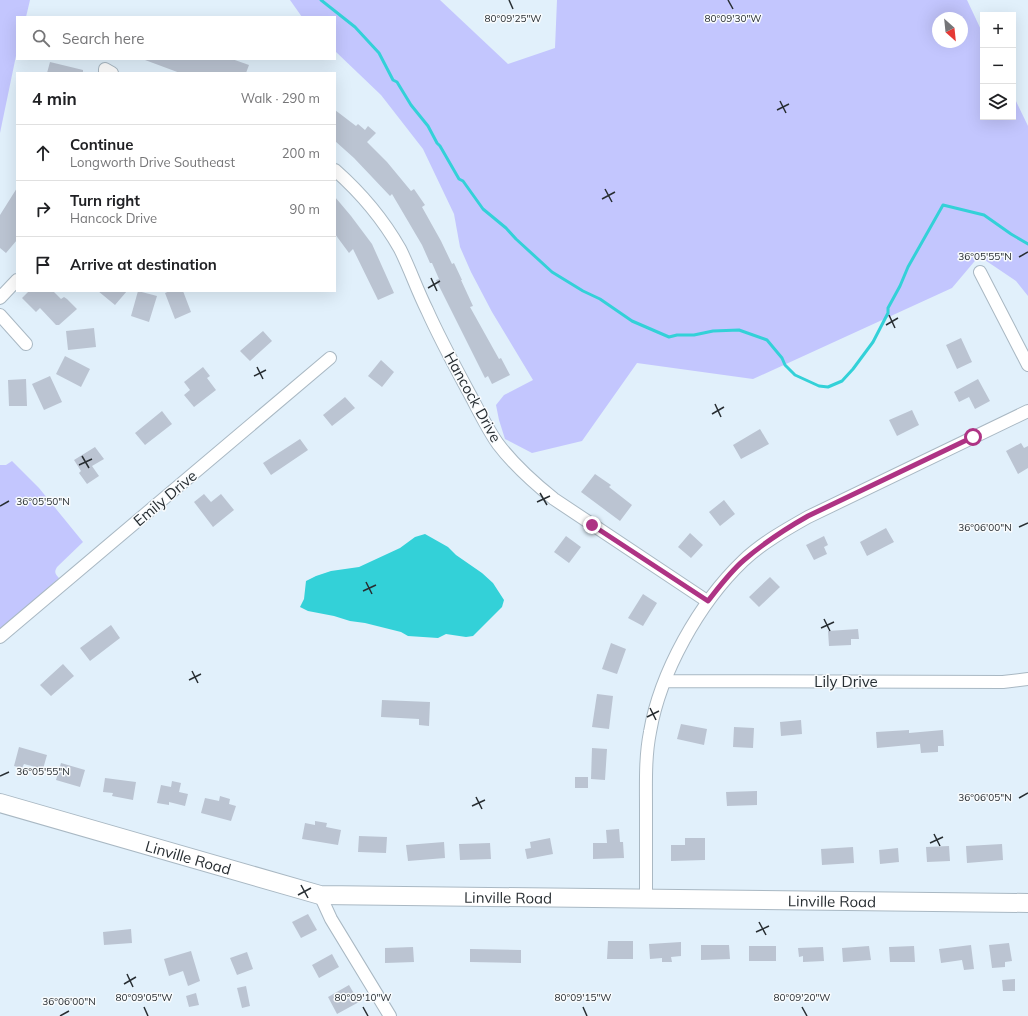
<!DOCTYPE html>
<html lang="en">
<head>
<meta charset="utf-8">
<style>
  :root { --surface:#fff; --page:#f6f6f6; --text:#202124; --muted:#757577; --line:#e0e0e0 }
  body { margin:0; font-family:Mulish,sans-serif; background:var(--page); color:var(--text) }
  .controls { position:absolute; right:12px; top:12px; display:grid; overflow:hidden; border-radius:0px; box-shadow:0 4px 16px #0002 }
  .controls button { width:36px; height:36px; display:grid; place-items:center; padding:0; border:0; border-bottom:1px solid var(--line); background:var(--surface); color:var(--text); font:20px sans-serif }
  .compass { position:absolute; left:932px; top:12px; width:36px; height:36px; border-radius:50%; background:var(--surface); box-shadow:0 4px 16px #0002; rotate:153deg }
  .stop { position:absolute; width:12px; height:12px; margin:-9px; border:3px solid #ae3384; border-radius:50%; background:#fff }
  .stop.end { background:#ae3384; border-color:#fff; box-shadow:0 1px 4px #0008 }
  .list { margin:0; padding:0; list-style:none }
  h2 { display:flex; justify-content:space-between; align-items:center; height:52px; margin:0; padding:0 16px; font-size:17px }
  h2 small { font-size:13px; font-weight:400; color:var(--muted) }
  .list li { display:grid; grid-template-columns:26px 1fr auto; gap:12px; align-items:center; box-sizing:border-box; height:56px; padding:0 16px; border-top:1px solid var(--line) }
  .list b { display:block; font-size:15px; white-space:nowrap }
  .list p { margin:0; font-size:13px; white-space:nowrap; color:var(--muted) }
  .list em { font-size:13px; font-style:normal; color:var(--muted) }
  .icon { flex:none; width:22px; height:22px; fill:none; stroke:currentColor; stroke-width:2; stroke-linecap:round; stroke-linejoin:round }
  .map { position:relative; flex:none; width:1028px; height:1016px; overflow:hidden }
  .search { position:absolute; background:var(--surface); box-shadow:0 4px 16px #0002; left:16px; top:16px; width:320px; height:44px; display:flex; align-items:center; gap:10px; box-sizing:border-box; padding:0 14px; border-radius:0px; color:var(--muted); font-size:15px }
  .panel { position:absolute; background:var(--surface); box-shadow:0 4px 16px #0002; left:16px; top:72px; width:320px; height:220px; border-radius:0px }
  .map>svg:first-child { display:block }
  .green { fill:#c3c6fe; fill-rule:evenodd }
  .water { fill:#33d1d8 }
  .lines { fill:none; stroke-linecap:round; stroke-linejoin:round }
  .stream { stroke:#33d1d8; stroke-width:3 }
  .building { fill:#bbc4d2 }
  .street-casing { stroke:#a9b8c3; stroke-width:14 }
  .secondary-casing { stroke:#a9b8c3; stroke-width:20 }
  .street { stroke:#fff; stroke-width:12 }
  .secondary { stroke:#fff; stroke-width:18 }
  .route { stroke:#ae3384; stroke-width:5 }
  .ticks { fill:none; stroke:#282e32; stroke-width:1.5 }
  .labels { text-anchor:middle; dominant-baseline:central; stroke-width:3; stroke-linejoin:round; paint-order:stroke }
  .street-label { font-size:15px; fill:#282e32; stroke:#f8fbfd }
  .ticks-label { font-size:10px; text-anchor:middle; fill:#282e32; stroke:#f8fbfd; stroke-width:3; stroke-linejoin:round; paint-order:stroke }
</style>
</head>
<body>
<div class="map">
<svg width="1028" height="1016" viewBox="0 0 1028 1016">
  <rect width="100%" height="100%" fill="#e1f0fb"/>
  <!-- green -->
  <path class="green" d="M0,0h30l-4,17h-9v34l-17,82z
    M290,0h150l68,64 47,-16 2,-48h410l16,34v83h30v-22l15,31v170l-12,-15 -37,-25 -27,32 -199,91 -116,-16 -55,78 -50,12 -27,-14 -6,-19 -3,-15 8,-10 29,-15 -41,-68 -21,-40 -11,-25 -6,-33 -31,-65 -42,-54 -46,-44v-34h-33zM938,18h24v24h-24z
    M12,461l27,27 44,54 -26,25c-3,5 -2,7 2,11l-59,53v-166h6z"/>
  <!-- water -->
  <path class="water" d="M425,534l23,13 8,8 26,18 11,10 11,17 -2,7 -29,29 -7,1 -20,-3 -8,4 -30,-2 -7,-4 -36,-9 -15,-2 -16,-5 -26,-5 -8,-4 4,-8 2,-18 10,-5 15,-5 28,-4 41,-19 15,-11z"/>
  <g class="lines">
    <!-- stream -->
    <path class="stream" d="M321,0l34,27 24,26 14,27 4,2 14,23 17,21 9,17 3,3 19,33 4,2 20,28 23,19 10,11 36,33 31,19 17,8 32,22 37,16 8,-2h17l19,-4 26,-1 28,10 15,18 3,7 10,10 24,11 9,1 14,-6 11,-12 20,-27 15,-29v-5l12,-22 8,-19 35,-62 41,10 27,19 17,10"/>
  </g>
  <!-- building -->
  <path class="building" d="M145,59h87l17,6 -3,8h-66l-35,-13z
    M50,62l33,8v3h-36z
    M335,110l21,16 2,-2 7,6 3,-4 8,7 -9,9 20,20 24,29 3,-2 11,16 -3,2 19,34 11,23 2,-1 8,17h-1l12,26 -3,1 29,52 2,-1 9,17 -18,9 -4,-8 -3,2 -49,-98 3,-1 -7,-16h-2l-8,-18 -30,-51 -2,2 -36,-38 -19,-17z
    M17,188v52l-11,13 -6,-5v-33z
    M335,197l16,19 21,28 22,49 -16,7 -25,-51 -4,4 -14,-19z
    M29,291h24l8,8 3,-2 3,2 10,10 -18,16h-3l-16,-17 -4,4 -14,-14z
    M98,291h29l-12,14z
    M138,291l19,5 -8,26 -18,-6z
    M170,291h13l8,21 -16,7 -10,-26z
    M94,328l2,19 -28,3 -2,-19z
    M263,331l9,10 -22,20 -10,-10z
    M961,338l11,24 -15,7 -11,-24z
    M65,356l25,13 -9,18 -25,-13z
    M381,360l13,12 -12,15 -14,-11z
    M203,367l7,9 -3,2 9,12 -22,17 -10,-12 6,-5 -6,-8z
    M50,376l12,26 -18,8 -12,-26z
    M26,379l1,27h-18l-1,-26z
    M978,379l12,22 -15,8 -6,-12 -10,5 -5,-10z
    M345,397l10,11 -23,18 -9,-11z
    M912,410l7,15 -22,11 -8,-16z
    M162,411l10,13 -27,21 -10,-12z
    M760,429l9,15 -28,15 -8,-14z
    M300,439l8,11 -37,25 -8,-12z
    M1021,443l3,5 4,-2v22l-10,6 -12,-23z
    M95,447l9,12 -12,7 7,10 -12,8 -8,-11 2,-2 -7,-11z
    M595,474l16,11 -2,2 23,18 -12,16 -39,-29z
    M204,494l7,8 10,-8 13,16 -21,17 -19,-25z
    M724,500l11,14 -15,12 -11,-14z
    M886,528l8,14 -27,14 -7,-14z
    M690,533l13,12 -12,13 -13,-11z
    M566,536l15,11 -12,16 -15,-11z
    M824,536l4,9 -4,2 3,7 -13,6 -8,-15z
    M770,577l10,10 -21,20 -10,-10z
    M643,594l14,9 -14,23 -15,-8z
    M111,625l9,13 -30,23 -10,-13z
    M858,629l1,10h-8v6l-22,1 -1,-15z
    M611,643l15,6 -9,25 -15,-5z
    M63,664l11,12 -23,20 -11,-11z
    M597,694l16,2 -4,33 -17,-2z
    M382,700l48,2 -1,24 -10,-1v-6l-38,-2z
    M801,720l1,14 -21,2 -1,-14z
    M681,724l26,5 -3,16 -27,-6z
    M734,727l20,1 -1,20 -20,-1z
    M909,730v3l34,-3 1,16h-6v6l-17,1 -1,-9 -43,4 -1,-16z
    M19,747l28,8 -4,14 -19,-5 -2,4 -8,-2z
    M592,748l15,1 -2,31 -14,-1z
    M61,763l24,7 -5,17 -24,-7z
    M575,777h13v11h-13z
    M105,778l31,4 -3,18 -21,-4 1,-3 -10,-1z
    M172,781l9,2 -2,9 9,2 -3,12 -16,-4v3l-12,-2 4,-18 10,2z
    M757,791v14l-30,1 -1,-14z
    M220,796l10,3 -1,5 7,2 -5,15 -30,-8 4,-15 14,3z
    M315,821l12,2 -1,4 15,3 -3,15 -36,-6 3,-16 10,2z
    M619,829l1,13h3l1,16 -31,1v-16h14l-1,-13z
    M359,836l28,1 -1,16 -28,-1z
    M550,838l3,16 -26,5 -2,-10 6,-1 -1,-6z
    M685,838h20v22l-34,1v-16h14z
    M444,842l1,16 -37,3 -2,-16z
    M490,843l1,16 -31,1 -1,-16z
    M1002,844l1,16 -36,3 -1,-17z
    M949,846l1,15 -23,1 -1,-15z
    M853,847l1,16 -32,2 -1,-16z
    M898,848l1,14 -19,2 -1,-14z
    M308,914l9,16 -16,8 -9,-16z
    M131,929l1,14 -28,2 -1,-13z
    M608,941h25v18h-26z
    M681,942v14l-10,1 1,5h-10v-4l-12,1 -1,-15z
    M1009,943l3,18 -7,1v5l-13,1 -3,-23z
    M701,945h28l1,14 -29,1z
    M971,945l3,24 -10,1 -2,-10 -21,3 -2,-14z
    M749,946h27v15h-27z
    M869,946l2,14 -28,2 -1,-14z
    M914,946l1,16h-25l-1,-15z
    M413,947l1,15 -29,1v-15z
    M823,947l1,14 -21,1v-6l-4,1 -1,-9z
    M470,949l51,1v13l-51,-1z
    M191,951l9,30 -12,5 -5,-15 -14,5 -5,-17z
    M247,952l6,17 -16,6 -7,-17z
    M332,954l7,13 -20,11 -7,-13z
    M1015,979v12h-12l-1,-11z
    M349,985l10,17 -22,12 -9,-17z
    M246,986l4,20 -8,2 -5,-20z
    M196,993l3,12 -10,2 -3,-11z"/>
  <g class="lines">
    <defs>
      <path id="street" d="M105,73v-4l7,4
        M335,170c26,23 48,49 65,79 10,20 17,41 27,61 12,27 26,53 40,79 10,18 19,38 31,55 16,21 36,39 56,55l153,102
        M980,272l48,93
        M0,298l17,-18
        M0,315l26,29
        M0,637l330,-279
        M665,681l338,1 25,-3
        M320,895l11,24 59,97
        M646,899c0,-30 0,-60 0,-91 0,-25 -1,-51 4,-76 10,-59 49,-129 93,-171 19,-18 42,-31 65,-44l220,-106"/>
      <g id="secondary">
        <path id="s1" d="M0,803l320,92 708,8"/>
      </g>
    </defs>
    <!-- street casing -->
    <use href="#street" class="street-casing"/>
    <!-- secondary casing -->
    <use href="#secondary" class="secondary-casing"/>
    <!-- street -->
    <use href="#street" class="street"/>
    <!-- secondary -->
    <use href="#secondary" class="secondary"/>
  </g>
  <g class="lines">
    <!-- route -->
    <path class="route" d="M592,525l116,76c11,-14 22,-29 36,-41 20,-17 41,-31 64,-44l165,-79"/>
  </g>
  <!-- ticks -->
  <path class="ticks" d="M509,0l4,9M728,0l5,9M780,101l6,12M777,110l12,-6M605,189l7,13M602,199l13,-7M1019,257l9,-5M431,278l6,13M428,288l12,-7M889,315l6,13M886,325l12,-7M257,367l6,12M254,376l12,-6M715,404l6,13M712,414l12,-7M82,456l7,12M79,465l13,-6M540,493l7,12M537,502l13,-6M0,506l9,-5M1019,527l9,-4M366,582l6,12M363,591l13,-6M824,619l6,12M821,628l13,-6M192,671l6,12M189,680l12,-6M650,708l6,12M647,717l12,-6M0,776l9,-4M476,797l6,12M1019,798l9,-5M472,806l13,-6M934,834l6,12M930,843l13,-6M301,885l7,13M298,895l13,-7M759,922l7,13M756,932l13,-6M127,974l6,13M124,984l12,-7M144,1007l4,9M363,1007l5,9M583,1007l4,9M802,1007l5,9M60,1016l9,-5"/>
  <g class="labels">
    <!-- street labels -->
    <g class="street-label">
      <text transform="translate(473 397) rotate(61)">Hancock Drive</text>
      <text transform="translate(165 498) rotate(-40)">Emily Drive</text>
      <text x="846" y="681">Lily Drive</text>
      <text stroke="none"><textPath href="#s1" startOffset="196">Linville Road</textPath></text>
      <text stroke="none"><textPath href="#s1" startOffset="521">Linville Road</textPath></text>
      <text stroke="none"><textPath href="#s1" startOffset="845">Linville Road</textPath></text>
    </g>
  </g>
  <g class="ticks-label">
    <text x="513" y="22">80°09'25"W</text>
    <text x="733" y="22">80°09'30"W</text>
    <text x="985" y="260">36°05'55"N</text>
    <text x="43" y="505">36°05'50"N</text>
    <text x="985" y="531">36°06'00"N</text>
    <text x="43" y="775">36°05'55"N</text>
    <text x="985" y="801">36°06'05"N</text>
    <text x="144" y="1001">80°09'05"W</text>
    <text x="363" y="1001">80°09'10"W</text>
    <text x="583" y="1001">80°09'15"W</text>
    <text x="802" y="1001">80°09'20"W</text>
    <text x="69" y="1005">36°06'00"N</text>
  </g>
</svg>
<div class="controls">
<button>+</button>
<button>−</button>
<button><svg class="icon" aria-label="layers" viewBox="0 0 24 24"><path d="M12 4l9 5-9 5-9-5zM3 14l9 5 9-5"/></svg></button>
</div>
<svg class="compass" viewBox="-18 -18 36 36"><path d="M0-13l5 13h-10z" fill="#e53935"/><path d="M0 13l5-13h-10z" fill="#757577"/></svg>
<div class="stop" style="left:973px;top:437px"></div>
<div class="stop end" style="left:592px;top:525px"></div>
<div class="search"><svg class="icon" aria-label="search" viewBox="0 0 24 24"><circle cx="10" cy="10" r="6"/><path d="M15 15l6 6"/></svg>Search here</div>
<section class="panel">
<h2>4 min<small>Walk · 290 m</small></h2>
<ul class="list">
<li><svg class="icon" aria-label="ahead" viewBox="0 0 24 24"><path d="M12 20V5M6 11l6-6 6 6"/></svg><div><b>Continue</b><p>Longworth Drive Southeast</p></div><em>200 m</em></li>
<li><svg class="icon" aria-label="right" viewBox="0 0 24 24"><path d="M7 20v-9h11M14 6l5 5-5 5"/></svg><div><b>Turn right</b><p>Hancock Drive</p></div><em>90 m</em></li>
<li><svg class="icon" aria-label="arrive" viewBox="0 0 24 24"><path d="M6 21V4h12l-3 4 3 4H6"/></svg><div><b>Arrive at destination</b></div></li>
</ul>
</section>
</div>
</body>
</html>
